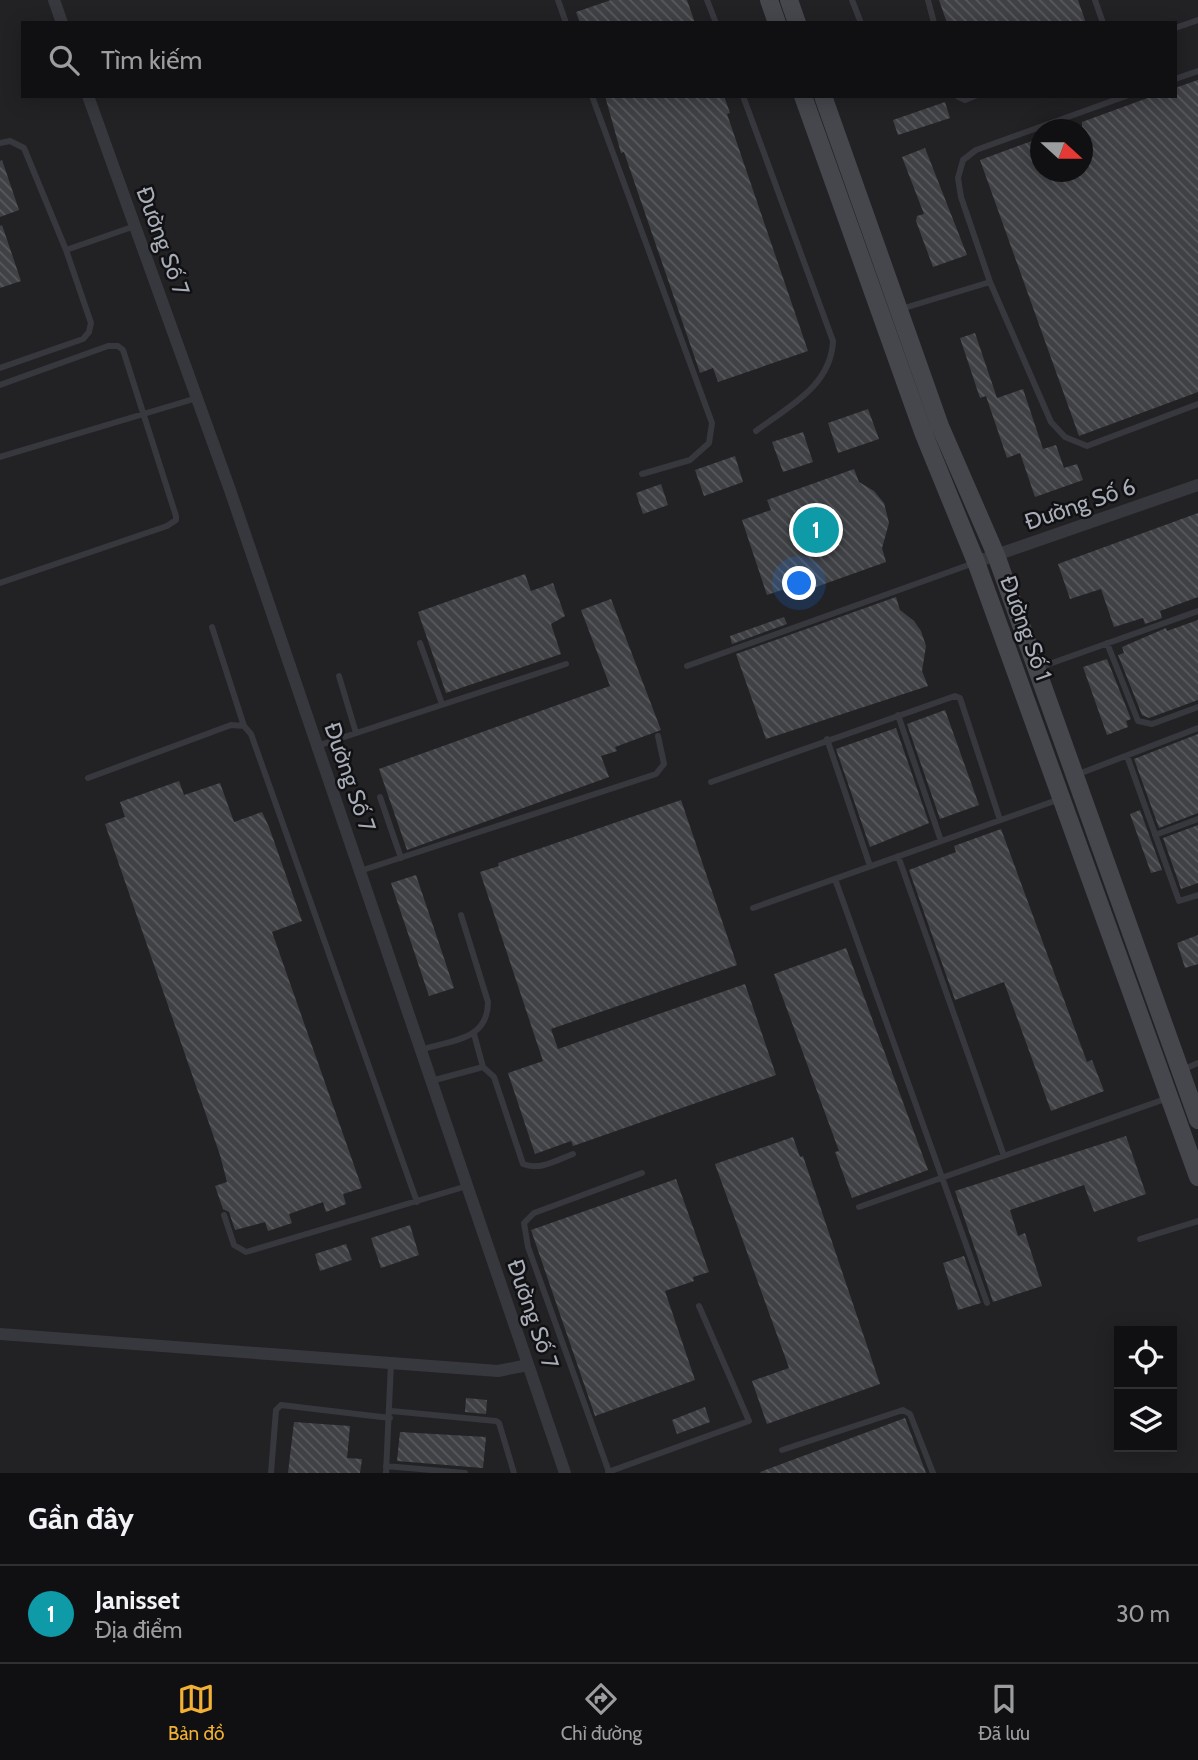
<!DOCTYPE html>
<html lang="vi">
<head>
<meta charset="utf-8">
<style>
  :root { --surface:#101012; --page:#1e1e20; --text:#f1f3f6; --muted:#9c9d9f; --line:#303032; --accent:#f2b134 }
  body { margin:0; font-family:Cabin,sans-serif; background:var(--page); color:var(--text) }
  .controls { position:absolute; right:21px; bottom:21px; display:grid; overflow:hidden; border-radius:0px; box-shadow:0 4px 18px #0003 }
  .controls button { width:63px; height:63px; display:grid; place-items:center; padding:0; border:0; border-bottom:2px solid var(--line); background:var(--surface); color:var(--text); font:35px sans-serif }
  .compass { position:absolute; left:1030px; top:119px; width:63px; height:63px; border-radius:50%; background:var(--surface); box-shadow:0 4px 18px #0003; rotate:111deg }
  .you { position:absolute; left:800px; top:584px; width:24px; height:24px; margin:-18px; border:5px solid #fff; border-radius:50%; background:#1a73e8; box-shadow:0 0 0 10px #1a73e833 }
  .badge { display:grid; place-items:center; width:46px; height:46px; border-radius:50%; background:var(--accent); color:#fff; font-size:23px; font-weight:700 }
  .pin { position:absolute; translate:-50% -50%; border:4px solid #fff; box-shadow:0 2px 7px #0006 }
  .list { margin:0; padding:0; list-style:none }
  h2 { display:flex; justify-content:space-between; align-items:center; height:91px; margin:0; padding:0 28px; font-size:30px }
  h2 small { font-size:23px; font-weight:400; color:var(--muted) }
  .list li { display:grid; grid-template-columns:46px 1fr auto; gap:21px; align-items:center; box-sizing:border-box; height:98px; padding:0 28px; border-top:2px solid var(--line) }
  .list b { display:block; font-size:26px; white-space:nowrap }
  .list p { margin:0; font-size:23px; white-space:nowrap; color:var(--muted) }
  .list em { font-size:23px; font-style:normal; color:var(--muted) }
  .icon { flex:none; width:38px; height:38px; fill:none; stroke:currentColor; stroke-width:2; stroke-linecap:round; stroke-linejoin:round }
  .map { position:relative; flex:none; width:1198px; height:1473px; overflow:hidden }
  .search { position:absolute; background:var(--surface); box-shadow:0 4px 18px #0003; left:21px; right:21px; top:21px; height:77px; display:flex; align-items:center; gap:18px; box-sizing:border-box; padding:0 24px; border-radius:0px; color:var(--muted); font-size:26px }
  .sheet { height:189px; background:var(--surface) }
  nav { display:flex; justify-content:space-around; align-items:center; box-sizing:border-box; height:98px; border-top:2px solid var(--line); background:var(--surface); font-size:19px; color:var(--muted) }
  nav a { display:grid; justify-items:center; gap:4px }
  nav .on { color:var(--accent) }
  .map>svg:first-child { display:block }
  .built { fill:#222225; fill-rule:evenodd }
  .building { fill:url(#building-back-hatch) }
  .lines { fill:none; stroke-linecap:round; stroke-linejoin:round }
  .lane { stroke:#37383d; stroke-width:6 }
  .street { stroke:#37383d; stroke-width:12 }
  .secondary { stroke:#45474d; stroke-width:18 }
  .labels { text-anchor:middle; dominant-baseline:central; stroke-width:5; stroke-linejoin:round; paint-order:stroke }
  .street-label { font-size:23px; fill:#a8adb8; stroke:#111113 }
</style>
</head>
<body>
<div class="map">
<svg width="1198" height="1473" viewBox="0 0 1198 1473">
  <defs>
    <pattern id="building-back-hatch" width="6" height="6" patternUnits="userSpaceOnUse" patternTransform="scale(1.75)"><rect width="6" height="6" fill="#404145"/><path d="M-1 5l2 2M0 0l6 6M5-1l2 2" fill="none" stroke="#595a5e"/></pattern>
  </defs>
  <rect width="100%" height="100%" fill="#161618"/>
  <!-- built -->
  <path class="built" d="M0,0h1198v1473h-1198zM23,23h1152v73h-1152zM1040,130h42v42h-42zM1119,1331h53v116h-53z"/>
  <!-- building -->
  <path class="building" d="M611,0h76l8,23h-115l-4,-11z
    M939,0h139l8,23h-139z
    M1198,80v312l-119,44 -99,-276 60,-22v34h42v-50l71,-26h22v-8z
    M605,96h119l6,17 -3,1 81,237 -90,31 -5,-14 -13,5 -76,-221 -3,1z
    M945,102l5,16 -52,17 -5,-15z
    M925,148l42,107 -34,12 -17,-46 1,-5 7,-2 -22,-57z
    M2,160l17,50 -19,7v-56z
    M2,225l19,56 -21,7v-62z
    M975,333l22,65 26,-9 20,60 13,-4 8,23 13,-4 6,16 -48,17 -15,-44 -13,5 -21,-62 -6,2 -20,-60z
    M868,409l11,30 -41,14 -10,-30z
    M803,432l10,30 -30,10 -11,-30z
    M735,456l8,26 -39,14 -9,-26z
    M854,469l5,13 15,9 10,12 5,20 -7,25 4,14 -87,31 -3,-8 -29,10 -25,-75 29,-10 -4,-10z
    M661,484l7,21 -25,9 -7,-21z
    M1198,513v84l-38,14 2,7 -17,6 -2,-6 -29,9 -13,-38 -31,10 -12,-35z
    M525,574l6,17 22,-8 12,33 -14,8 10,30 -115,39 -28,-81z
    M896,597l4,13 14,11 7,10 5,15 -4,25 6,15 -162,53 -30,-85z
    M611,599l50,131 -46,17 2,4 -16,5 8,21 -202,73 -28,-81 231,-83 -29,-76z
    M784,617l3,7 -55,20 -2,-8z
    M1198,620v80l-49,18 -7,-3 -24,-60 6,-2 -2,-6 44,-19 1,3z
    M1107,659l24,60 -5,2 2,6 -21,8 -24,-68z
    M945,710l34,95 -39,14 -33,-95z
    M896,728l33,95 -59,24 -34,-98z
    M1198,734v79l-39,15 -25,-69z
    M179,781l5,14 36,-12 14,39 28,-10 7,15 33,94 -30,11 90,256 -19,6 3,10 -20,8 -3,-10 -34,12 3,9 -24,8 -3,-9 -30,8 -6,-18 -6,-3 -8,-23 12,-4 -7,-27 -115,-331 20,-7 -5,-15z
    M681,800l56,165 -186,64 7,20 187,-65 31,91 -203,71 -2,-5 -36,13 -27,-81 35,-12 -63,-189 19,-6 -1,-3z
    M1140,810l22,60 -11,3 -21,-59z
    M1198,825v58l-17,6 -18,-51z
    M1001,829l86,233 5,-2 12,31 -53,20 -47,-129 -49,18 -46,-130 47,-18 -2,-6z
    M416,875l38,113 -25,8 -38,-113z
    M1198,935v29l-13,4 -8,-25z
    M846,948l82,222 -76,28 -17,-46 4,-1 -65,-177z
    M1126,1136l20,58 -52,18 -10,-27 -74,25 8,26 7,-3 17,53 -49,16 -38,-111z
    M793,1137l7,20 3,-1 77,228 -113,40 -15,-43 37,-13 -74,-204z
    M676,1179l33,93 -16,5 1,4 -29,10 30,89 -100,36 -64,-186z
    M410,1225l9,30 -38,13 -10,-30z
    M346,1244l6,16 -32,11 -5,-17z
    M964,1256l17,47 -23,7 -15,-47z
    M466,1398l21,2 -1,14 -21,-2z
    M705,1407l5,15 -33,12 -5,-14z
    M905,1418l21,55h-165l-1,-1z
    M294,1422l56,4 -3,32 15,1 -2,14h-72z
    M400,1432l86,5 -3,31 -86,-7z"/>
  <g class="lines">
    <!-- lane -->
    <path class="lane" d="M558,0l8,23
      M707,0l9,23
      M852,0l9,23
      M928,0l6,23
      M1095,0l8,23
      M1175,28l23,-8
      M1175,79l23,-8
      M592,96l120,327 -3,20 -19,17 -48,14
      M743,96l90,245c-2,45 -44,65 -77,90
      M957,96l8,4 10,-4
      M1126,96l-150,54 -13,10 -5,18 3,19 29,85 61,140 14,15 22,9 111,-42
      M0,143l10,-2 14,7 42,102 69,-24
      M901,309l89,-27
      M0,368l83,-29 6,-7 2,-9 -25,-73
      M0,385l108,-39h10l5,4 53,166v4l-9,6 -167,57
      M0,457l197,-59
      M212,627l32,99
      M420,643l22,61
      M1107,643l31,78 14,3 46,-17
      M687,666l287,-103
      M1038,668l160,-57
      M339,676l17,57
      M898,715l43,126
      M827,739l43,127
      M317,746l249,-82
      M1127,756l52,145 19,-6
      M1076,775l122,-47
      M88,778l143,-53 13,1 7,8 166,468
      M711,782l244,-86 5,2 40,122
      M380,797l21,61
      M1155,835l43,-16
      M898,856l106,300
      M360,871l296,-97 8,-10 -6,-28
      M835,879l152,424
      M753,908l307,-109
      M474,1034l9,33
      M420,1050c31,-10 68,-9 68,-48l-27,-87
      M1182,1070l16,-7
      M431,1081l52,-14 11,10 29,87c17,7 34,-4 50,-10
      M859,1207l309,-109
      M224,1215l10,30 12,7 221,-66
      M1140,1239l58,-18
      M391,1411l105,10 3,2 15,50
      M782,1450l121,-40 7,4 23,59
      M386,1466l79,7
      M608,1472l141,-51 -50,-115
      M609,1472l-81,-225 -4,-24 10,-10 108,-40
      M271,1473l5,-63 5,-5 109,13
      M386,1473l5,-110"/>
    <!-- street -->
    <path class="street" d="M54,0l8,23
      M88,96l142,394 335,983
      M976,562l222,-77
      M0,1334l498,37 30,-6"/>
    <!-- secondary -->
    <path class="secondary" d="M769,0l8,23
      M789,0l8,23
      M803,96l120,336 53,130 222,615
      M823,96l117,330 56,129 202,565"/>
  </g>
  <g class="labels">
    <!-- street labels -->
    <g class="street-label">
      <text transform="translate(163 241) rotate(70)">Đường Số 7</text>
      <text transform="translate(1080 504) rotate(-19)">Đường Số 6</text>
      <text transform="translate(1026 628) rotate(70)">Đường Số 1</text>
      <text transform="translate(350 777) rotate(71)">Đường Số 7</text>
      <text transform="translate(533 1314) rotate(71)">Đường Số 7</text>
    </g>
  </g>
</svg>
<div class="controls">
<button><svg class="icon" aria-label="locate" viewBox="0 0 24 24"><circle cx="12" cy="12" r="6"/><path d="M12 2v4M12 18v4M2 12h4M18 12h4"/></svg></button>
<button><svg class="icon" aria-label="layers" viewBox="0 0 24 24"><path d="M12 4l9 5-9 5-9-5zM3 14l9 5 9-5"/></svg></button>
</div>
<svg class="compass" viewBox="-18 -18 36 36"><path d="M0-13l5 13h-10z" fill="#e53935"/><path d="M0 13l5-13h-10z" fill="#9c9d9f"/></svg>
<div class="you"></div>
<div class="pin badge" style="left:816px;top:530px;background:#0f9aa8">1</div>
<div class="search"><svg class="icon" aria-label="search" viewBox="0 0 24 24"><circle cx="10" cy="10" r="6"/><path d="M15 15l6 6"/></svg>Tìm kiếm</div>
</div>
<section class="sheet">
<h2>Gần đây<small></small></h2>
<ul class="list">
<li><span class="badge" style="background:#0f9aa8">1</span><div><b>Janisset</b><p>Địa điểm</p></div><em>30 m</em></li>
</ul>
</section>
<nav>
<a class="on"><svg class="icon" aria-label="map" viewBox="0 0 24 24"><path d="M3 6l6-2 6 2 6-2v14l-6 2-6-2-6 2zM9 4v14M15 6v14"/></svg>Bản đồ</a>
<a><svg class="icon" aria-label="directions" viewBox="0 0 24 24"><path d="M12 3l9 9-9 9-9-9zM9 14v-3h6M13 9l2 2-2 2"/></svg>Chỉ đường</a>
<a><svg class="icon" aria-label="saved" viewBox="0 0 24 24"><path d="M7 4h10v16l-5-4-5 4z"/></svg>Đã lưu</a>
</nav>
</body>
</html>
